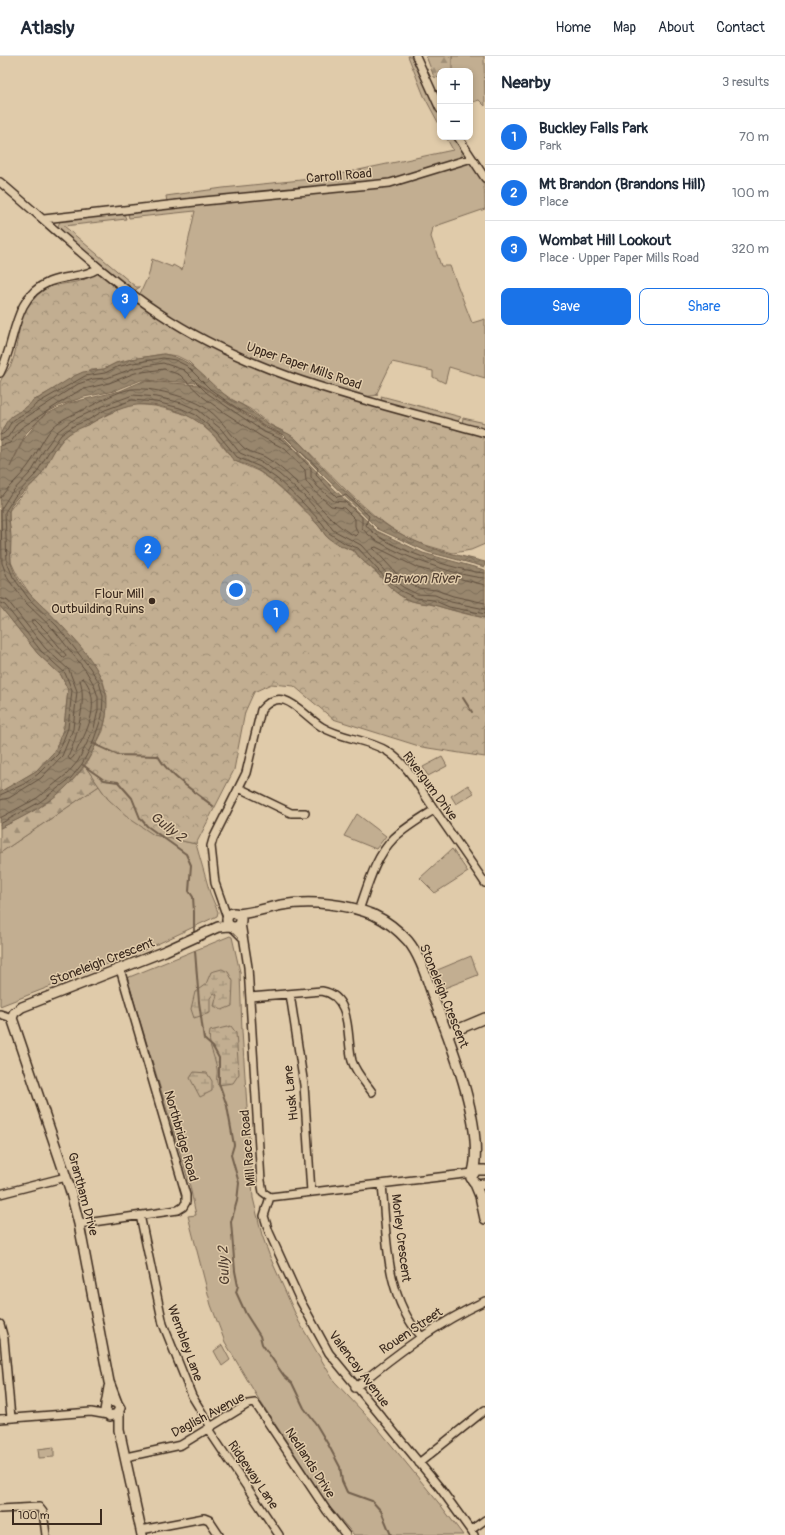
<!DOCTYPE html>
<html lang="en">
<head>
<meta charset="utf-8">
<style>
  :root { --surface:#fff; --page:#f6f6f7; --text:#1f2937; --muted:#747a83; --line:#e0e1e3; --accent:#1a73e8 }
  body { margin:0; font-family:Pangolin,sans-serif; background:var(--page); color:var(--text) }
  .controls { position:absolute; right:12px; top:12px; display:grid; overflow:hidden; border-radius:8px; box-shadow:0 2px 6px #0003 }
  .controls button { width:36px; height:36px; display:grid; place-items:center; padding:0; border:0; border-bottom:1px solid var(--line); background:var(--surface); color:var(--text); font:20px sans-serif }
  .scale { position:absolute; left:12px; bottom:10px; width:90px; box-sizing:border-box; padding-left:4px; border:2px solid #3b2a1e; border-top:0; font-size:11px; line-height:14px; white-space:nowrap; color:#3b2a1e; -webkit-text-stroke:3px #e0cbaa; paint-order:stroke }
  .you { position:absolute; left:236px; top:534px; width:14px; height:14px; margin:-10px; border:3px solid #fff; border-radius:50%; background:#1a73e8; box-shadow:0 0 0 6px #1a73e833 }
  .badge { display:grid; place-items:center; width:26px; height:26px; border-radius:50%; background:var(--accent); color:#fff; font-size:13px; font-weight:700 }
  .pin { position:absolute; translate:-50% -33px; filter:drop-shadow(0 1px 2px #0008) }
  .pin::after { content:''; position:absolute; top:21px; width:14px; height:12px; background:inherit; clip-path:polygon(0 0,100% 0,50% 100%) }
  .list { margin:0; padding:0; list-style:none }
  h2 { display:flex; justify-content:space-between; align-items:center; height:52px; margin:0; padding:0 16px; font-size:17px }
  h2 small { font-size:13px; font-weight:400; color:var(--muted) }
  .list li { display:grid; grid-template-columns:26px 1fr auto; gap:12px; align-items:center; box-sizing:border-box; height:56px; padding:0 16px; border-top:1px solid var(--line) }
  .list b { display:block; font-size:15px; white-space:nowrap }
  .list p { margin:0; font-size:13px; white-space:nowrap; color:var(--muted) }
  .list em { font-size:13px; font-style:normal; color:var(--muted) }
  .actions { display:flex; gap:8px; padding:12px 16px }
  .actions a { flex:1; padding:9px 0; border:1px solid var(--accent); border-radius:8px; text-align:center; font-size:14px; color:var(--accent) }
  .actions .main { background:var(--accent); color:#fff }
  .map { position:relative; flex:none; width:485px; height:1479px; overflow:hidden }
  header { display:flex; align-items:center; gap:24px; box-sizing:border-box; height:56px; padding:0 20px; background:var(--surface); border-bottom:1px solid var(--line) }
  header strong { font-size:19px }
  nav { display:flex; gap:22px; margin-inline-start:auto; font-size:14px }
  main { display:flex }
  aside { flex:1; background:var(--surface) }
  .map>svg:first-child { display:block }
  .grass { fill:#c2ae91; stroke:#7e6c58 }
  .forest { fill:url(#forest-firs); stroke:#7e6c58 }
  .wetland { fill:url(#wetland-marsh); stroke:#7e6c58 }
  .park { fill:url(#park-crowns); stroke:#7e6c58 }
  .water { fill:url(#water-waves); stroke:#73614d }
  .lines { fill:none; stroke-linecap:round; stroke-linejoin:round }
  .shore { stroke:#604f3e; stroke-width:1 }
  .stream { stroke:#73614d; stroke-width:2 }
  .street-casing { stroke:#3b2a1e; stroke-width:10 }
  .secondary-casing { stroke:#3b2a1e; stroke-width:12 }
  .street { stroke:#e0cbaa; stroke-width:7 }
  .secondary { stroke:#e0cbaa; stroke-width:9 }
  .poi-dot { fill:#3b2a1e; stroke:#e0cbaa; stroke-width:1.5 }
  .labels { text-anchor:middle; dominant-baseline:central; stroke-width:3; stroke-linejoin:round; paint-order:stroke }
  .street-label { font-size:13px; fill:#3b2a1e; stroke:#e0cbaa }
  .poi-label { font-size:13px; fill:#3b2a1e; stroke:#e0cbaa; text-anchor:end }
  .water-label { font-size:14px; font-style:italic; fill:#4e3c2e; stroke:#e0cbaa }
</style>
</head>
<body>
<header>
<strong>Atlasly</strong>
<nav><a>Home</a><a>Map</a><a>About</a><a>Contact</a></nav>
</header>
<main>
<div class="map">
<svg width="485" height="1479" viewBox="0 0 485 1479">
  <defs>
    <pattern id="forest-firs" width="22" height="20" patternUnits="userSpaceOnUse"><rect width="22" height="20" fill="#c2ae91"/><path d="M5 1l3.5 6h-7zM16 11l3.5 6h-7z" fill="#9f8e76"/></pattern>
    <pattern id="wetland-marsh" width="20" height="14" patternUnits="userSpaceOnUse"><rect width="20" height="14" fill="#c2ae91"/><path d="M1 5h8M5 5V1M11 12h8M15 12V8" fill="none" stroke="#9f8e76"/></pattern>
    <pattern id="park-crowns" width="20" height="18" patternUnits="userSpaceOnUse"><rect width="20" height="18" fill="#c2ae91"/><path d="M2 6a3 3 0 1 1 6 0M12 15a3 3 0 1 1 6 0" fill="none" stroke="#9f8e76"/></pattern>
    <pattern id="water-waves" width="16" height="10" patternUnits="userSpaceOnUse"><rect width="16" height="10" fill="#98866d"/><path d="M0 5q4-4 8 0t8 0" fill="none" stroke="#7d6e59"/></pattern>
  </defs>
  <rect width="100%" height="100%" fill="#e0cbaa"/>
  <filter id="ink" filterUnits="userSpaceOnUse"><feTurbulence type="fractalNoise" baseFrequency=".025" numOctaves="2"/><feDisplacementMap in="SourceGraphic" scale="8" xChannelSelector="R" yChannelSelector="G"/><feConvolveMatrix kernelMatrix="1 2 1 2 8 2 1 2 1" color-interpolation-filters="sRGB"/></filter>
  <g filter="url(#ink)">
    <!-- grass -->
    <path class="grass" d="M408,0h8l24,55v15l-16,-30z
      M452,0h32l1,50 -6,-6 -9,3v-32h-19z
      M446,81h10l6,12v7l-3,3 11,-1c14,22 15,24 15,51l-52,18 -2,10 10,29h9l22,57 13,-4v59l-36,-11 -4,16 -12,-6v-6l-41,-9 -16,33h2l-15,2 -82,-26 -72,-31 -70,-44 10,-22 3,-15 20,8 1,-2 9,5 13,-59 -66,7 -2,-8 40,-8 -1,-6 57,-8 98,-10 132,-28z
      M123,155l3,8 -62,7 72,61h4l-6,4 -69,-56 -7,-9 3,-7z
      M381,340l80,21 -4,5 -75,-20z
      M463,362l22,5v7l-23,-6z
      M442,701l5,9 -19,10 -5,-9z
      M468,729l6,8 -18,11 -5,-8z
      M99,730l9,13 46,36 42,9 14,49 8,19 -1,4 -68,32 -149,58v-153z
      M357,758l29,22 -10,13 -32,-13z
      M452,793l16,23 -33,21 -15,-15z
      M230,880l2,1 8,35 2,59 11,167 9,37 8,22 29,65 35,59 42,45 66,81 21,28h-109l-25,-29 -71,-108 -33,-56 -14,-37 -23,-89 8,-1 -6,-29 -63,-208z
      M471,900l7,19 -36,14 -7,-18z
      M222,1289l8,15 -8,6 -8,-15z
      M54,1391v10l-15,1 -1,-9z"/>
    <!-- forest -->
    <path class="forest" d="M426,0h26v15h-12v7l-6,-1z
      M85,710l14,20 -99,67v-25c32,-15 62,-33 85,-62z"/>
    <!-- wetland -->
    <path class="wetland" d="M222,913l6,3 5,9 -1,25 -10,4 -8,-4 3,-11 -3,-2 -4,5v15l-16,5 -3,-9 4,-17 11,-8 5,-12z
      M231,970l5,7 3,41 -6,9 -15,2c-3,-6 0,-10 -1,-16 -2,-13 -10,-25 -7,-38z
      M194,1016l13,1 5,8v10l-12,6 -10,-19z"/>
    <!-- park -->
    <path class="park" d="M99,213l92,64 99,43 195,56v112l-14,6 -18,3 -38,-11 -21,-12 -18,-13 -27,-24 -54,-55 -26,-14 -19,-15 -19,-10 -18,-13 -24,-24 -12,-6 -14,-2 -31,5 -16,4 -12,6 -13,1 -48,25 -26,19 -17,21c0,-17 0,-35 0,-52 1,-6 8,-12 11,-18 9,-20 6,-60 27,-73 23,-14 40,-2 61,-23z
      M132,348l23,2 24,6 15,6 20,18 21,25 23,10 15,10 25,23 21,22 7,10 18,11 11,5c6,9 15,14 22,21 11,12 22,26 39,29 6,2 12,1 18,3 17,5 34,10 51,13v139l-63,-10 -89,-28 -39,-33 -23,-2 -17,8 -9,20 -11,58 -38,74 -42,-9 -24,-16 -22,-20 -23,-33 18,-35 3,-14 1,-21 -4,-15 -9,-16 -34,-41 -28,-27 -15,-22 -6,-13 -2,-51 9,-12 22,-23 11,-21 13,-17 11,-9 15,-5 16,-10z
      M0,550l38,48 23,21 7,15 -4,37 -9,24 -19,20 -36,21z"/>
    <!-- water -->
    <path class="water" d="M164,298c31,6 40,26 65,44 6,4 13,6 19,11 7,5 14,12 22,16 9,5 17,7 25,13 35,37 72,82 120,103 21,10 47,15 70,21v5l-57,-15 -50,-23 -57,-56 -37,-38 -22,-11 -12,-9 -20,-10 -32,-22 -57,-3 -27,11 -30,6 -23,8 -15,8 -20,20 -16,34 14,-28 15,-19 6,-5 24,-12 51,-12 23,-10 57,4 64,42 18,9 42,43 53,52 46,22 62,17v48c-17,-4 -34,-8 -51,-13 -6,-2 -12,-1 -18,-3 -17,-3 -28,-17 -39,-29 -7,-7 -16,-12 -22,-22 -9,-3 -22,-8 -29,-15 -3,-4 -5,-8 -8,-11 -13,-16 -29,-31 -45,-44 -8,-6 -16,-12 -26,-16 -3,-1 -8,-2 -12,-4 -4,-2 -7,-9 -10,-13 -12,-15 -28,-30 -46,-36 -39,-14 -54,-7 -88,11 -9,5 -18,7 -26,14 -12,11 -16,27 -25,39 -9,11 -27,21 -31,35 -1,7 2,19 2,26 0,8 -1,18 0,25 6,27 33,43 50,63 15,16 35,37 42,58 7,20 4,39 -5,57 -21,48 -53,67 -98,88v-36l36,-21 19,-20 9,-24 4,-37 -7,-15 -23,-21 -38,-48v-171c3,-6 6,-15 12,-19 7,-5 16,-8 21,-16l6,-2 35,-22 9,-4 21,-3 12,-6 16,-4z"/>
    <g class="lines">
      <!-- shore -->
      <path class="shore" d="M0,379c8,-1 8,-12 15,-16 7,-5 16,-8 21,-15l49,-28 20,-3 12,-6 16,-4 30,-5 12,2 12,6 23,23 18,13 39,26 16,7 35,33 -2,7 21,22 9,-2 23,21 -3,9c14,21 94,47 119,48
        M0,384l8,-3 9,-14 61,-39 15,-5 14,-1 27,-10 29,-5 21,7 23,23 57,39 17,7 8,6 22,23v9l6,9 17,15 11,1 17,15v11c16,22 96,49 123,50
        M0,390l10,-3 11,-15 59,-38 29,-7 26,-10 29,-4 16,6 23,22 19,14 40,26 23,12 20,21 1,11 7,9 18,16 13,2 11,11v7l3,8 -2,2c-20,-7 -43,-39 -60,-54 -9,-9 -19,-18 -31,-25 -6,-3 -17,-5 -22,-10 -14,-14 -24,-32 -42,-42 -16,-9 -56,-20 -74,-15 -16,4 -29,13 -44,20 -11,5 -22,9 -31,18 -10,12 -15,26 -24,38 -8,12 -20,20 -28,32
        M485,529l-67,-17 -42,-21 -3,1 23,25 11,9 12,6 17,2 17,6 32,7
        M0,542l8,3 37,47 24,22 8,21 -4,38 -11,27 -21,22 -32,20 -9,2
        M0,547l5,2 36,46 24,22 7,17 -4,38 -10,26 -20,20 -14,10 -24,11
        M32,564h3l14,14 17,21 -1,2h-2l-31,-34z
        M83,622c17,19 8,46 -3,66 -3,5 -5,13 -10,16l-2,-3c9,-19 19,-56 12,-77z
        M0,762l37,-20 30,-24 11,-13 9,-18 7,-15 4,-18v-13l-4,-12 -8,-14 -32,-41 -29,-28 -17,-23 -6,-16 -1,-54 10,-16 21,-22 12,-21 13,-18 14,-11 32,-15 30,-11 24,2 25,6 16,7 23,19 19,24 23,10 16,11 26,23 21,23 7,10 28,15 30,33 12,9 14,7 18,1 16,7 34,7
        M0,768l40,-22 31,-24 11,-14 10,-19 10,-29 1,-20 -4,-14 -9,-14 -33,-42 -28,-27 -16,-22 -6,-15 -2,-50 10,-16 21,-22 12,-21 13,-18 12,-9 15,-6 17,-10 27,-10 24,2 24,6 16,7 21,18 20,24 23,10 16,11 25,23 21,22 7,10 17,11 12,4 30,33 13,10 15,7 17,2 16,7 36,7"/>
      <!-- stream -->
      <path class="stream" d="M463,642l9,14
        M94,688l24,11 40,1c11,20 36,35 55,50
        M83,709l21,15 14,2 14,16 8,20 7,8 39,28 5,11 -2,26 4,6 1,15v24
        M195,895l4,51 5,37 9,8 6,11v25l8,23 7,39 -3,10 8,28 -2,18 -6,21 4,49 3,15 -2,6 10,22 14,22 2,8 22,32 8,7 12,25 12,16 13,22 11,21 2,14 5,11 25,9 9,10 10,24"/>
      <defs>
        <path id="street" d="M416,0l24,53
          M458,81l27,41
          M0,126c52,44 102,93 159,131 97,65 215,89 326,120
          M44,163l160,-18 186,-18 82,-25
          M0,317c16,-30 12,-76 49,-91 17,-7 34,-4 50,-14
          M239,732l52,25h14
          M359,854c9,-25 16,-53 35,-72 12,-11 27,-20 40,-28
          M227,861l-12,-34 -4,-37 2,-7 33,-66 15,-63c22,-27 41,5 61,17 20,12 45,12 65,24 19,12 31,34 43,52 18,27 37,53 55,80
          M241,867l7,44 13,214 2,11 7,5 203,-24
          M233,872l9,9
          M290,938l14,91 7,107
          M250,941l72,-6c31,5 24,46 30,70 4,12 13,21 20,31
          M0,958l12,4
          M382,1128c5,51 2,111 39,152
          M0,1138l66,-17
          M270,1141l-6,19 5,16 31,68 29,53 111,135 34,47
          M140,1159l23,109 29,72 19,31
          M79,1168l99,-14 5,-3 3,-5v-7l-66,-226
          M0,1268l4,15 7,79
          M355,1332c41,-34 82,-65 130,-87
          M0,1363l91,-7 17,3
          M208,1373l71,106
          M126,1401l55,-12 67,-41 7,-1 72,108 19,24
          M419,1407l66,-53
          M0,1453l39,-2 4,5 3,23
          M141,1474l63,-12 5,2 10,15
          M471,1474l14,-10"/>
        <path id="secondary" d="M227 864a7 7 0 1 1 14 0a7 7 0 1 1-14 0Z
          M237,858c16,-1 30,-6 45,-9 29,-5 65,-1 92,10 13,6 25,16 34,26 13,16 19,39 26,58 16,42 51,129 39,173
          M447,978l38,-16
          M485,1114h-9l-5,8 5,7 9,-1
          M475,1128l5,12 5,23
          M106,1347l5,-2 6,2 3,5 -3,6 -7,2 -5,-5 4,-24
          M117,1347l-8,-21 -30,-158 -9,-35 -58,-171 2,-5 8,-6 143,-56 53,-24 11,-1
          M119,1356v18l23,105"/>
      </defs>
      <!-- street casing -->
      <use href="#street" class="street-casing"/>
      <!-- secondary casing -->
      <use href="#secondary" class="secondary-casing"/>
      <!-- street -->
      <use href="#street" class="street"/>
      <!-- secondary -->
      <use href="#secondary" class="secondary"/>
    </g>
  </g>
  <!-- markers -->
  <circle class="poi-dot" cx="152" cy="545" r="4"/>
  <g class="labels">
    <!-- street labels -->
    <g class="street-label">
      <text transform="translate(339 120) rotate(-5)">Carroll Road</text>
      <text transform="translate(304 310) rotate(19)">Upper Paper Mills Road</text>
      <text transform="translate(430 730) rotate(53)">Rivergum Drive</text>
      <text transform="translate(102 906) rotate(-21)">Stoneleigh Crescent</text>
      <text transform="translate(444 940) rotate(68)">Stoneleigh Crescent</text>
      <text transform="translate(291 1037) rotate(-96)">Husk Lane</text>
      <text transform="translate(181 1080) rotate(74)">Northbridge Road</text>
      <text transform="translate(248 1092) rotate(-95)">Mill Race Road</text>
      <text transform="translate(83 1138) rotate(75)">Grantham Drive</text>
      <text transform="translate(401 1182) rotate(83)">Morley Crescent</text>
      <text transform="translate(411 1275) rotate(-34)">Rouen Street</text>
      <text transform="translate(185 1287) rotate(70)">Wembley Lane</text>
      <text transform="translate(359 1313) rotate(53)">Valencay Avenue</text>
      <text transform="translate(208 1359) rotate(-28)">Daglish Avenue</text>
      <text transform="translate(310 1407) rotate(57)">Nedlands Drive</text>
      <text transform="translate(253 1419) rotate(56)">Ridgeway Lane</text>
    </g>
    <!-- poi labels -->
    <g class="poi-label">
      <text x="144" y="538">Flour Mill<tspan x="144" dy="15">Outbuilding Ruins</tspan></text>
    </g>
    <!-- water labels -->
    <g class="water-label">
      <text x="421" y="522">Barwon River</text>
      <text transform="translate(168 771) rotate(37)">Gully 2</text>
      <text transform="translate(224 1210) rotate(-93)">Gully 2</text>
    </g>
  </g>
</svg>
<div class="controls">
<button>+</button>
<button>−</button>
</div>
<div class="scale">100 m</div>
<div class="you"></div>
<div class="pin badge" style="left:276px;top:577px">1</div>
<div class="pin badge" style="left:148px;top:513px">2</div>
<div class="pin badge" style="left:125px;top:263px">3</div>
</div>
<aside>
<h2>Nearby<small>3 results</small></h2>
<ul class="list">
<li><span class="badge">1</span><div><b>Buckley Falls Park</b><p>Park</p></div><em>70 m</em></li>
<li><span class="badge">2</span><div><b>Mt Brandon (Brandons Hill)</b><p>Place</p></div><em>100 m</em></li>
<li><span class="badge">3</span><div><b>Wombat Hill Lookout</b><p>Place · Upper Paper Mills Road</p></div><em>320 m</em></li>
</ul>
<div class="actions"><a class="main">Save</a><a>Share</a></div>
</aside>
</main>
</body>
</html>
